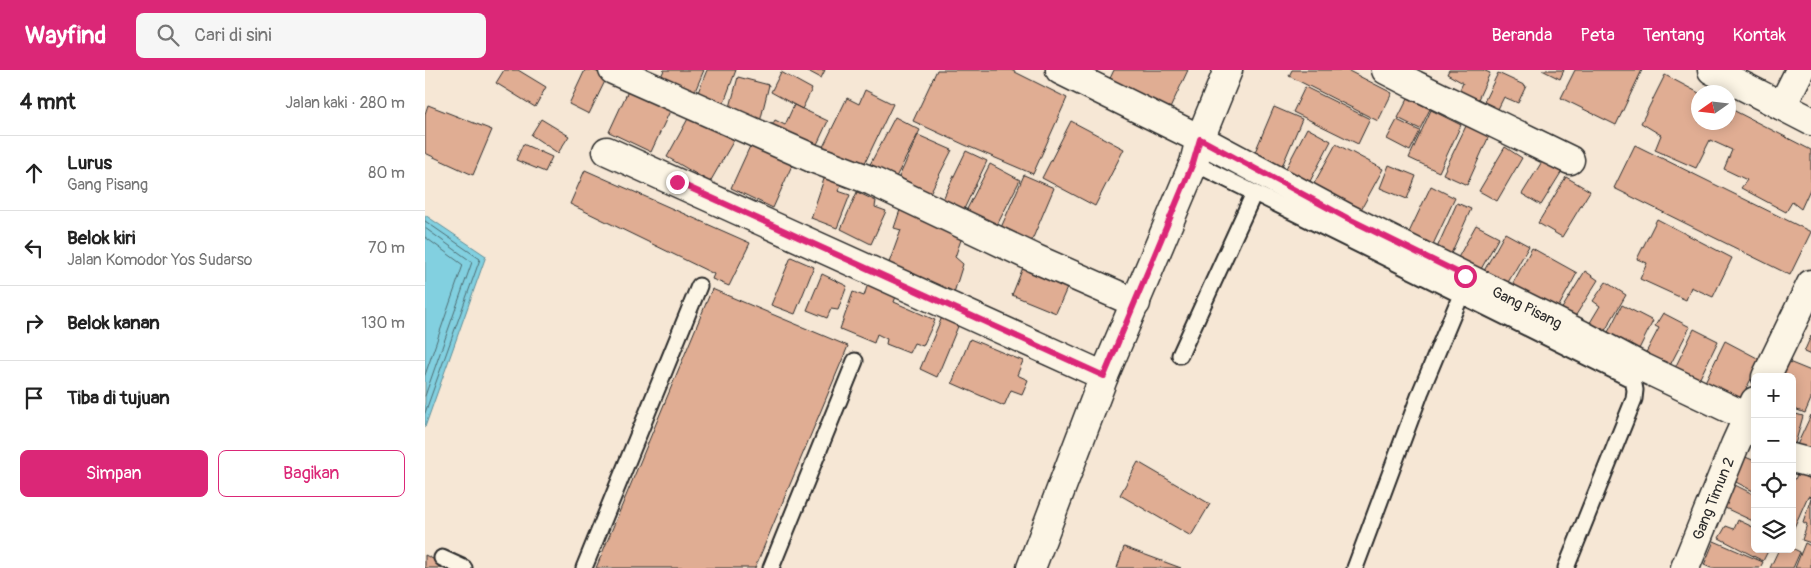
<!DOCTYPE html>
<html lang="id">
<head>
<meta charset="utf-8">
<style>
  :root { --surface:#fff; --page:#f6f6f6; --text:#222; --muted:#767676; --line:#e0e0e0; --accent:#db2777 }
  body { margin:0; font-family:Pangolin,sans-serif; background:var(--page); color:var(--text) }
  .controls { position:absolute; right:15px; bottom:15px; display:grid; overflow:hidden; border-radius:8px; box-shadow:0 2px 12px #0003 }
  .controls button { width:45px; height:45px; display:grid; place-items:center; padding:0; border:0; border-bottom:1px solid var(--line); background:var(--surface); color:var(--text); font:25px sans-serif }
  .compass { position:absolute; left:1266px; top:15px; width:45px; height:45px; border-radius:50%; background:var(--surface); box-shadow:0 2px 12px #0003; rotate:256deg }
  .stop { position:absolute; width:15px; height:15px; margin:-11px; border:4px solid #db2777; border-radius:50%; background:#fff }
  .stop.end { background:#db2777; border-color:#fff; box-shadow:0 1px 5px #0008 }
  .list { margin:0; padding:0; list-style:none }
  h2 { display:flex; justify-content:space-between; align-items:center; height:65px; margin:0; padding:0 20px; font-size:21px }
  h2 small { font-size:16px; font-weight:400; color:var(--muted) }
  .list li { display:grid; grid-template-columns:32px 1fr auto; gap:15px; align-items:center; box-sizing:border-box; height:75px; padding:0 20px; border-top:1px solid var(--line) }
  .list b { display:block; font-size:19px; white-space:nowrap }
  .list p { margin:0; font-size:16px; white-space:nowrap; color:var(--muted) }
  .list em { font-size:16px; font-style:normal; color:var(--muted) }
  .actions { display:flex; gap:10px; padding:15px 20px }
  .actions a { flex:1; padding:11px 0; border:1px solid var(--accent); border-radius:8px; text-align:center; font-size:18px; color:var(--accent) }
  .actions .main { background:var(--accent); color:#fff }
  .icon { flex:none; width:28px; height:28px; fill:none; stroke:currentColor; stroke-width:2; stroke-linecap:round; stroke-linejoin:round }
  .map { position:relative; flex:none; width:1386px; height:498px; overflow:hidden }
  header { display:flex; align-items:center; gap:30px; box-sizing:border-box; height:70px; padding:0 25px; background:var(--accent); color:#fff }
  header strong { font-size:24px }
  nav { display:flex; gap:28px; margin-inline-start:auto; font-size:18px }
  .search { width:350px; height:45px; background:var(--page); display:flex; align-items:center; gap:12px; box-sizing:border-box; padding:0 18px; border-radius:8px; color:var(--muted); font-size:19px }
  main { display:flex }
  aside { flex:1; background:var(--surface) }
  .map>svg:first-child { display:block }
  .water { fill:#82d0e0; stroke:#5f8e98 }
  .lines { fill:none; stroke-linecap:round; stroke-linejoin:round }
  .shore { stroke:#4e6d73; stroke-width:1 }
  .building { fill:#e0ad93; stroke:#2b2b2b }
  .service-casing { stroke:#2b2b2b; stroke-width:19 }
  .minor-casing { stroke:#2b2b2b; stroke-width:31 }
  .tertiary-casing { stroke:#2b2b2b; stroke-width:31 }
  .service { stroke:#fcf5e5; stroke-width:15 }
  .minor { stroke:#fcf5e5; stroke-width:28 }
  .tertiary { stroke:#fcf5e5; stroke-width:28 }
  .route { stroke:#db2777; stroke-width:6 }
  .labels { text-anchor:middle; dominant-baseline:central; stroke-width:5; stroke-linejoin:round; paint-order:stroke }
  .street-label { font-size:15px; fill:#2b2b2b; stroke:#fcf5e5 }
</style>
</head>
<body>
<header>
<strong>Wayfind</strong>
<div class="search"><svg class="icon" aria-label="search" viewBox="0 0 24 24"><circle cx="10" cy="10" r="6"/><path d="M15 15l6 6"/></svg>Cari di sini</div>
<nav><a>Beranda</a><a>Peta</a><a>Tentang</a><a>Kontak</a></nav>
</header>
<main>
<aside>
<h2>4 mnt<small>Jalan kaki · 280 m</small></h2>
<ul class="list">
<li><svg class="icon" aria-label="ahead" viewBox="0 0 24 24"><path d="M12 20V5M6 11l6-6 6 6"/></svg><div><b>Lurus</b><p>Gang Pisang</p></div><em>80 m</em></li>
<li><svg class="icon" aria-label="left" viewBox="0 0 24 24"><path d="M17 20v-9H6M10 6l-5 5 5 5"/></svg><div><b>Belok kiri</b><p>Jalan Komodor Yos Sudarso</p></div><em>70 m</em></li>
<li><svg class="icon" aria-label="right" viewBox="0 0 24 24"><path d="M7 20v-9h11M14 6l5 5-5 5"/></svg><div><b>Belok kanan</b></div><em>130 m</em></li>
<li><svg class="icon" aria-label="arrive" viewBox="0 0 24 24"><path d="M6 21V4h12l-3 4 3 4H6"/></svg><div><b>Tiba di tujuan</b></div></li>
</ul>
<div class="actions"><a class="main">Simpan</a><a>Bagikan</a></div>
</aside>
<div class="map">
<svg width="1386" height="498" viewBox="0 0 1386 498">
  <rect width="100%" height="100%" fill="#f6e7d5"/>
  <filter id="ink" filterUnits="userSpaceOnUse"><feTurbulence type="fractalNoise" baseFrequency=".02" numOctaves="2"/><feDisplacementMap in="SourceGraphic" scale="10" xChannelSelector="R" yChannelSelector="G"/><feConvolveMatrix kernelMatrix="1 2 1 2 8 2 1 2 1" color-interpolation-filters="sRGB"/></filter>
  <g filter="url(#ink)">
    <!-- water -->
    <path class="water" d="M0,145l61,41 -61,171z"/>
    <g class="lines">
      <!-- shore -->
      <path class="shore" d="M0,151l55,38 -55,154
        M0,158l47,34 -47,134
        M0,167l38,28 -38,110"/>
    </g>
    <!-- building -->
    <path class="building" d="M79,0h14l28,17 -11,20 -39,-24z
      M160,0h8l14,7 -18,37 -20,-10z
      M239,0h40l-14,33 -34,-15z
      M282,0h29l-16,43 -26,-11z
      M381,0h19l-4,8z
      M512,0h74l56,28 -34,76 -68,-29 -52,-24z
      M689,0h74l-22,47 -60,-30z
      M867,0h55l45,23 -14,28 -89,-45z
      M1024,0h34l7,3 -16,35 -19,-8 8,-17 -16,-9z
      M1117,0h22l-4,9z
      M1150,0h67l-26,55 -55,-27z
      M356,2l31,17 -10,20 -31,-17z
      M1073,3l28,13 -8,17 -14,-6 -10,20 -14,-7z
      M1240,5l34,18v29h30v-14l82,42v37l-10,22 -9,-7 -6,10 -45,-24 6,-8 -23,-11 8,-19 -22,-10 -14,28 -41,-18 6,-15 -20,-12z
      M313,7l31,8 -9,37 -32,-7z
      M880,17l65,32 -12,25 -65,-32z
      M440,20l28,14 -31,65 -40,-20 25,-51 12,6z
      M203,21l42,20 -19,41 -42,-20z
      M983,28l22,11 -10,20 -22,-11z
      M3,35l64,25 -19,45 -48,-22v-39z
      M369,35l34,16 -16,34 -45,-21 8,-14 10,5z
      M849,37l28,12 -22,52 -28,-12z
      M1006,40l30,15 -22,47 -30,-14z
      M265,45l44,25 -24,42 -43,-25z
      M470,47l25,13 -28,55 -26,-13z
      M116,49l28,17 -11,17 -27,-18z
      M972,50l23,11 -10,20 -23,-12z
      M646,51l53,28 -29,57 -53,-28z
      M1041,56l23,10 -22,49 -24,-11z
      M882,58l24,13 -25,48 -24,-13z
      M493,65l34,15 -22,43 -31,-16z
      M98,74l29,13 -7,15 -29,-12z
      M326,74l42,19 -20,45 -42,-20z
      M911,74l47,25 -25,46 -47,-26z
      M1210,75l176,87 -21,43 -176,-87z
      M1080,77l17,11 -25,43 -18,-10z
      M541,81l21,10 -23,48 -21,-10z
      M1118,90l19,11 -21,34 -19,-11z
      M565,94l30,16 -27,53 -30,-16z
      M964,95l27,11 -9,23 -27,-11z
      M160,100l165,73 -21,43 -17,-7 2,-5 -144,-70z
      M599,105l30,13 -27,64 -31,-13z
      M400,106l16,9 -3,6 12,4 -13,33 -26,-10z
      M1141,107l24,14 -28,46 -24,-14z
      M1006,116l24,12 -27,57 -24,-12z
      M432,122l19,9 -1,6 11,4 -15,33 -30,-15z
      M1032,133l14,6 -21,47 -14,-6z
      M475,140l62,27 -7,20 8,7 -11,35 -66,-28 15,-41 -7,-2z
      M1232,149l75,39 -19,39 -22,-10 -5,13 -46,-21 7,-16 -10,-4z
      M1051,155l23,12 -23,41 -22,-13z
      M1080,163l24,13 -26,45 -23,-13z
      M1107,178l45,25 -25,46 -45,-25z
      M366,187l23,10 -19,47 -24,-9z
      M601,190l45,19 -15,34 -44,-18z
      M1160,201l13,9 -27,43 -13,-8z
      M397,204l25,12 -9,24 -7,-1 -4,9 -20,-8z
      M445,207l28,14 -4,11 41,18 -12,26 -9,-3 -5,10 -23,-9 1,-5 -10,-5 -3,9 -34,-14 13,-37 11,4z
      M1181,212l20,13 -23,39 -15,-8 12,-20 -7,-5z
      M287,219l136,57 -93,222h-159z
      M1197,235l31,16 -19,38 -31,-17z
      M1238,243l27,14 -25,48 -24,-13 18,-34 -4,-2z
      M517,247l17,7 -22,53 -17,-8z
      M1269,259l24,12 -22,45 -24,-12z
      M1386,266v19l-7,-3z
      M545,269l53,22 -6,14 11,5 -6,14 -11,-4 -7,16 -52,-23z
      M1300,271l36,19 -23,44 -35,-18z
      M1359,290l27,11v28l-6,14 -13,-5v-31h-15z
      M1367,343l11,3 -9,32h-2z
      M1386,345v39l-14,-9z
      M1318,386l12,5v31l-21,-11z
      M713,392l72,42 -19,32 -71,-41z
      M1373,403l13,7v17l-3,-1 -16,36v-54l3,1z
      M1308,414l22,11v27l-32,-15z
      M1386,428v45l-9,-3 5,-16 -4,-2z
      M1313,450l17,8v21h14l-6,12 -44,-23 7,-12 8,3z
      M1289,471l49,21 -3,6h-49l-7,-3z
      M1380,473l6,3v22h-16z
      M699,477l57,21h-64z
      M1367,478l8,4 -7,16h-23l9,-19z
      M0,485l26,13h-26z"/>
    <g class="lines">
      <defs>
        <path id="service" d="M769,93l439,217 2,10 -1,9 -68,169
          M755,285l74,-162
          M17,488l22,10
          M159,498l115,-282
          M346,498l84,-207
          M930,498l66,-177 40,-96"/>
        <g id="minor">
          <path d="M188,0l199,88 60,23 162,77 102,45"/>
          <path id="s1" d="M635,0l140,69 147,79 235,117 62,33 103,49"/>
          <path d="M961,0l29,15 155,75"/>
          <path d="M1287,0l99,51"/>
          <path d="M1357,36l18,-36"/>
          <path d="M182,81l497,225"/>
          <path d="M1341,307l45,-93"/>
          <path d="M1367,388l19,5"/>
          <path id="s2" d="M1260,498l50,-123 20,-44"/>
        </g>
        <path id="tertiary" d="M606,498l73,-192 90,-213 6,-24 28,-69"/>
      </defs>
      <!-- service casing -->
      <use href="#service" class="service-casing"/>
      <!-- minor casing -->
      <use href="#minor" class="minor-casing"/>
      <!-- tertiary casing -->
      <use href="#tertiary" class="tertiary-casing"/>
      <!-- service -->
      <use href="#service" class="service"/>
      <!-- minor -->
      <use href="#minor" class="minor"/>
      <!-- tertiary -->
      <use href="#tertiary" class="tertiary"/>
    </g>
  </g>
  <g class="lines" filter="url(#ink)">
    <!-- route -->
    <path class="route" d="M252,112l427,194 89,-213 7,-24 147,79 118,58"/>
  </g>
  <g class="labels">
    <!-- street labels -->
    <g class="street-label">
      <text stroke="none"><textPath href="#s1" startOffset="524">Gang Pisang</textPath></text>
      <text stroke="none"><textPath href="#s2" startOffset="75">Gang Timun 2</textPath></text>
    </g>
  </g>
</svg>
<div class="controls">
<button>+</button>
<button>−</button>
<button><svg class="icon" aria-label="locate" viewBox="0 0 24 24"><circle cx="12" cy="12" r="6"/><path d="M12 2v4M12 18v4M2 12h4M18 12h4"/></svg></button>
<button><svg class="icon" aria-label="layers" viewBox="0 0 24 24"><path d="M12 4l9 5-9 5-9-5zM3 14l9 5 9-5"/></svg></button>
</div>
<svg class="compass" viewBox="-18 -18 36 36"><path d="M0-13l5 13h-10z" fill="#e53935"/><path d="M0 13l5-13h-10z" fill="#767676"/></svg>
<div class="stop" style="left:1040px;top:206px"></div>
<div class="stop end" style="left:252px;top:112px"></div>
</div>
</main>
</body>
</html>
